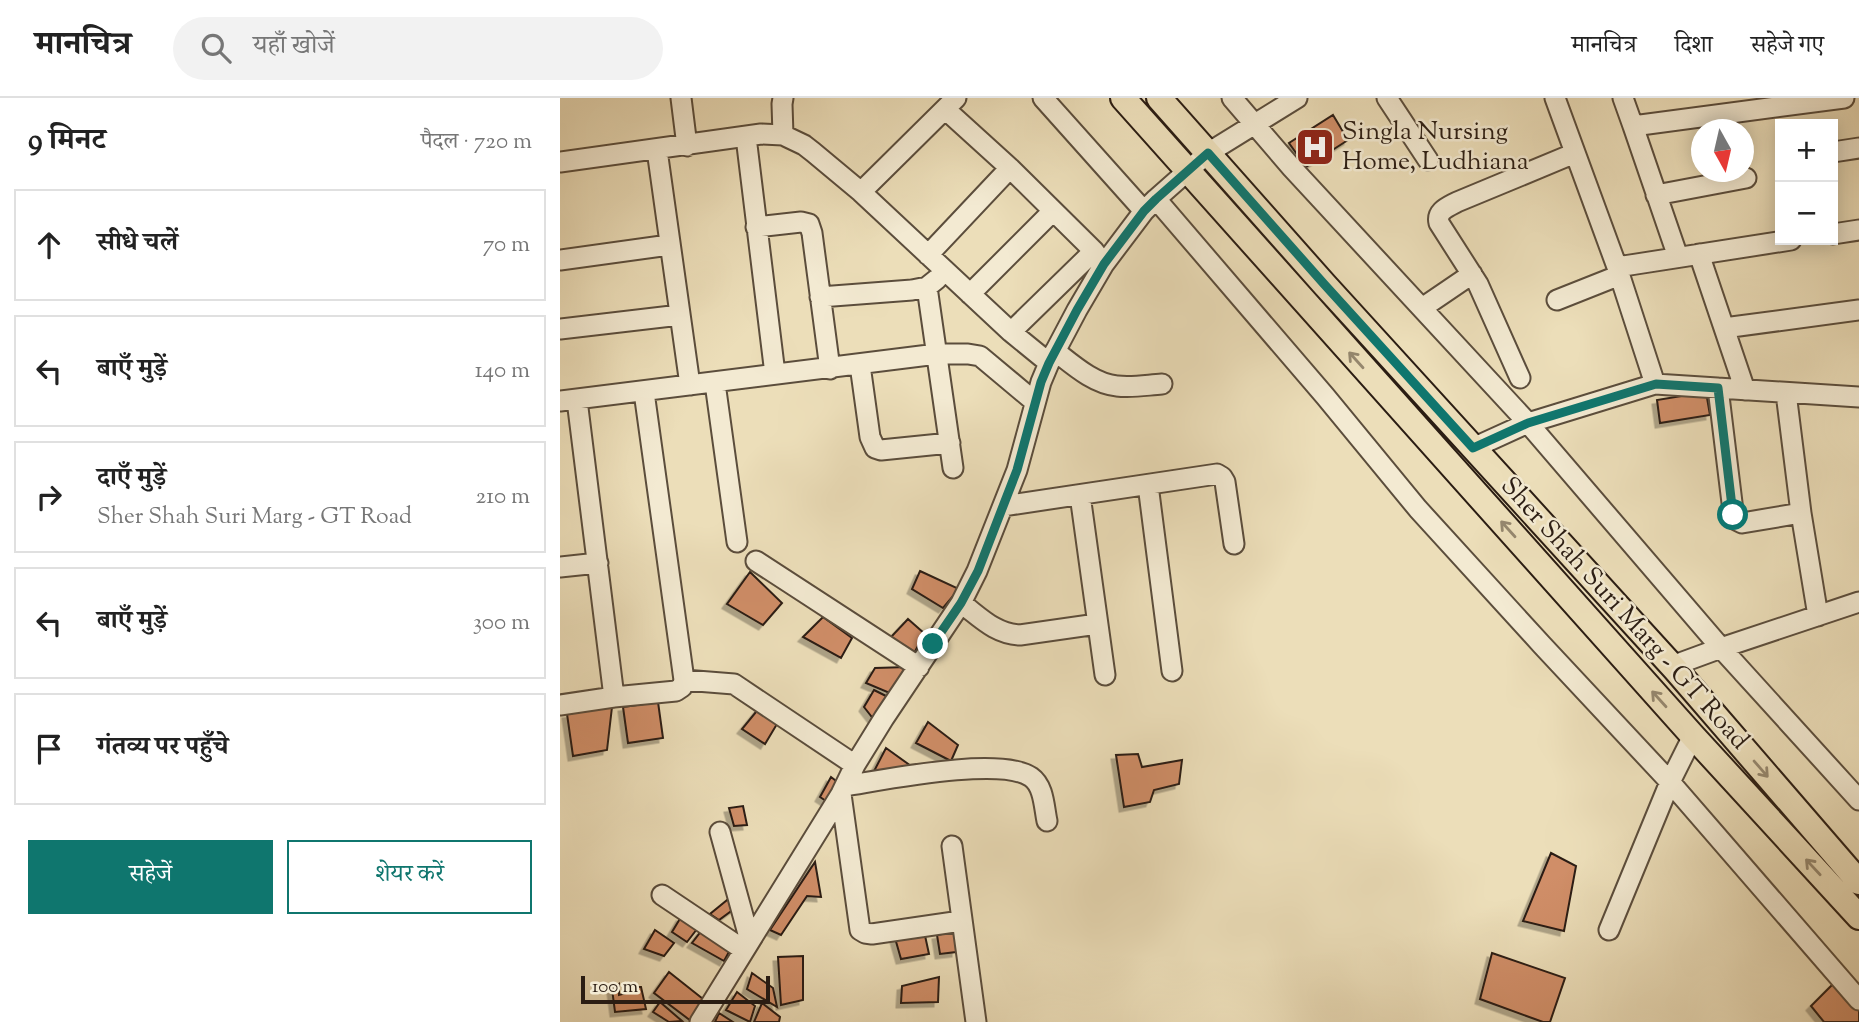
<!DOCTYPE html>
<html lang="hi">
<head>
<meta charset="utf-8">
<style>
  :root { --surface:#fff; --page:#f2f2f2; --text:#222; --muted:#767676; --line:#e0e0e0; --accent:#0f766e }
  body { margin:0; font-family:"Sorts Mill Goudy","Noto Serif Devanagari",serif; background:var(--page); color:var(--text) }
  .controls { position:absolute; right:21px; top:21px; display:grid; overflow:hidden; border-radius:0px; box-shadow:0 4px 18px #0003 }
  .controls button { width:63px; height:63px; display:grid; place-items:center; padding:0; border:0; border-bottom:2px solid var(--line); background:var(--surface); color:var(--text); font:35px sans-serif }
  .compass { position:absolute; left:1131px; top:21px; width:63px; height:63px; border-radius:50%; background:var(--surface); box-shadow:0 4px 18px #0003; rotate:172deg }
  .scale { position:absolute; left:21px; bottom:18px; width:189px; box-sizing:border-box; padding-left:7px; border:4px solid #2b1d13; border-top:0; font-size:19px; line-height:24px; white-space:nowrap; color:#2b1d13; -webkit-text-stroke:5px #f3ead2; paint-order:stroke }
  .stop { position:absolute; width:21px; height:21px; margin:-16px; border:5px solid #0f766e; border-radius:50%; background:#fff }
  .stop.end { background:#0f766e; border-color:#fff; box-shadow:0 2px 7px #0008 }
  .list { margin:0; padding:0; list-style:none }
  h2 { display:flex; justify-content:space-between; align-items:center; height:91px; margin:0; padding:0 28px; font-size:30px }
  h2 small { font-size:23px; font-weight:400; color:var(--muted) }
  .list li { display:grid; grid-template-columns:46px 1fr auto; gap:21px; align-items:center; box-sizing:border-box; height:112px; margin:0 14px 14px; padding:0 14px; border:2px solid var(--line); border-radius:0px }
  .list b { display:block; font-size:26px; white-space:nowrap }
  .list p { margin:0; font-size:23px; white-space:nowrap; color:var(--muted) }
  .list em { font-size:23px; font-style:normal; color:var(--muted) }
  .actions { display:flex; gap:14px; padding:21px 28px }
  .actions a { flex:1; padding:16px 0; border:2px solid var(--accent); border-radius:0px; text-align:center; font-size:24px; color:var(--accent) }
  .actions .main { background:var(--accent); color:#fff }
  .icon { flex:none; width:38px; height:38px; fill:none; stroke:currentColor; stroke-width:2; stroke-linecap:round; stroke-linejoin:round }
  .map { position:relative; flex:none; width:1299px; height:924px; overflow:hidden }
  header { display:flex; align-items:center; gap:42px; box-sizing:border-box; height:98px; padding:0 35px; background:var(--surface); border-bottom:2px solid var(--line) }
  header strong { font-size:33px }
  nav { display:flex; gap:38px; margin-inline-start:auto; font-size:24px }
  .search { width:490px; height:63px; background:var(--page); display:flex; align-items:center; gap:18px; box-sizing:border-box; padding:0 24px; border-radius:38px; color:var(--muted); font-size:26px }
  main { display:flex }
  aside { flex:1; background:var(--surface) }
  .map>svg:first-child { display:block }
  .building { fill:#d08e68; stroke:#2b1d13; stroke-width:2; filter:url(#shadow) }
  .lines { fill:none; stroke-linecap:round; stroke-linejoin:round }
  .minor-casing { stroke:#5b4d3c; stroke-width:23 }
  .major-casing { stroke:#2b1d13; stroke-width:28 }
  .minor { stroke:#f3ead2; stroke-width:19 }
  .major { stroke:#ecdeb9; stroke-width:24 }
  .oneway { stroke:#95876e }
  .route { stroke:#0f766e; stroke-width:9 }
  .labels { text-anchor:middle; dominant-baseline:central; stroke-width:5; stroke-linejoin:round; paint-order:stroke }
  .poi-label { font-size:26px; fill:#2b1d13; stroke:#f3ead2; text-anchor:start }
  .street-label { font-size:26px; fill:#2b1d13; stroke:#f3ead2 }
</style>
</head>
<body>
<header>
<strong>मानचित्र</strong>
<div class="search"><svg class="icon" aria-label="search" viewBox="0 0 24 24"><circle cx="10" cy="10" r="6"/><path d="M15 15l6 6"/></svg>यहाँ खोजें</div>
<nav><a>मानचित्र</a><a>दिशा</a><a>सहेजे गए</a></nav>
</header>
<main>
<aside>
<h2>9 मिनट<small>पैदल · 720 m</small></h2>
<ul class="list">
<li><svg class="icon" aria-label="ahead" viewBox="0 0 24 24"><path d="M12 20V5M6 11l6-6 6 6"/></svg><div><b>सीधे चलें</b></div><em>70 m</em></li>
<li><svg class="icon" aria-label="left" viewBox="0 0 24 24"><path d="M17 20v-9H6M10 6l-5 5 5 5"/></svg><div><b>बाएँ मुड़ें</b></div><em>140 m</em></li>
<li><svg class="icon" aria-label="right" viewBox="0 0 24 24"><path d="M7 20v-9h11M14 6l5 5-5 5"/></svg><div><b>दाएँ मुड़ें</b><p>Sher Shah Suri Marg - GT Road</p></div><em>210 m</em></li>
<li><svg class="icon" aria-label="left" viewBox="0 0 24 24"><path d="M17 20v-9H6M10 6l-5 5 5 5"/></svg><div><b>बाएँ मुड़ें</b></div><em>300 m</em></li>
<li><svg class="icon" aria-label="arrive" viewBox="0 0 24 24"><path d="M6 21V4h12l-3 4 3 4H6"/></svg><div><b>गंतव्य पर पहुँचे</b></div></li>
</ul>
<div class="actions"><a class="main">सहेजें</a><a>शेयर करें</a></div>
</aside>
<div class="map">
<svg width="1299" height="924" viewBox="0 0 1299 924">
  <defs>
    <filter id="shadow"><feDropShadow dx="-4.5" dy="4.5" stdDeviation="0" flood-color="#0004"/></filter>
  </defs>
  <rect width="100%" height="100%" fill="#ecdeb9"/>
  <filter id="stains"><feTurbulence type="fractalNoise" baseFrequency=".00286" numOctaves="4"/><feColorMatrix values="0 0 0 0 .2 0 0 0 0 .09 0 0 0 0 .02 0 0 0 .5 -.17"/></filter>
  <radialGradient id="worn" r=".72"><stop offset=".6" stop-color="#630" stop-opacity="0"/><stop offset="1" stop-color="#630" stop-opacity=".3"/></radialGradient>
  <!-- building -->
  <path class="building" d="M773,17l15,25 -42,27 -17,-24z
    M1146,294l4,23 -50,8 -3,-23z
    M360,473l39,18 -16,19 -31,-19z
    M190,474l32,31 -19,22 -36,-21z
    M263,519l29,21 -11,20 -38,-21z
    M348,521l17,15 -11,19 -23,-16z
    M347,569l-15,27 -26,-11 9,-15z
    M314,592l16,8 -15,23 -11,-14z
    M98,604l5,36 -35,5 -5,-36z
    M52,609l-5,43 -34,6 -6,-42z
    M200,609l17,17 -12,20 -23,-15z
    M368,624l30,23 -7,16 -35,-18z
    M326,650l25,18 -39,9z
    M578,656l4,13 40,-7 -3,24 -25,6 -4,12 -26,5 -8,-52z
    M271,679l9,7 -14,17 -6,-4z
    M183,708l4,19 -13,1 -5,-18z
    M991,755l25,13 -12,65 -41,-10z
    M255,764l6,35 -14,-1 -26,39 -11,-5z
    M172,798l6,10 -19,14 -9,-6z
    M121,819l16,12 -10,13 -15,-10z
    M95,832l19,13 -10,13 -20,-7z
    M142,832l28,20 -6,11 -32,-18z
    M364,833l5,23 -28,5 -6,-21z
    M397,833l-1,21 -16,2 -3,-19z
    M932,855l73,25 -15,44h-7l-63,-23z
    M243,858v44l-22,5 -3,-48z
    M109,874l34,27 -12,22 -37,-28z
    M192,875l21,15 4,19 -30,-18z
    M379,879l-1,25 -37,1 1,-17z
    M1274,885l25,26v13h-35l-13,-16z
    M59,886v11l11,-3 1,-5h10l5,22 -31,3 -3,-23z
    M177,894l18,14 -5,16 -24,-12z
    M100,904l22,19 -13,1 -16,-10z
    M202,905l18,14 -1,5h-25z
    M159,915l14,9h-18z"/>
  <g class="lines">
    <defs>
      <path id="minor" d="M121,0l6,48
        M483,0l101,113
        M672,0l60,70 236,255 193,225 138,152
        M827,0l41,62
        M995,0l62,169
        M1063,0l10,28 211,-28
        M385,11l65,59 84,83 10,13
        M1073,28l45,131
        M223,37l-1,-31 1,-6
        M186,39l29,237
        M97,52l33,235
        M1273,54l26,-4
        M0,64l201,-28 22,1 21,10 9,7 48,40 150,140 38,31
        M301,94l95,-94
        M1096,97l90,-17
        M596,101l169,197 93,113 124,136 128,137 189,218
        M196,129l45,-5 8,2 3,9 18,136
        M1273,136l26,-4
        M1139,156l46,136
        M368,157l82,-87
        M0,162l109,-15
        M367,189l26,181
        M410,196l83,-83
        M260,199l92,-7 15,-3 10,-8
        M997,202l63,-25
        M862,210l50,-34
        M1164,230l135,-18
        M0,231l120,-14
        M451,234l83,-81
        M495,253c18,14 39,33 62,35 15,2 30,-1 45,-2
        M300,267l10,72 5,11 6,2 69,-7
        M960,280l-42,-94 -39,-61c-3,-12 9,-16 18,-21l118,-49
        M155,285l22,159
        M1095,286l-38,-117 174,-27
        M1158,290l16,131 8,4 59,-10 17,103
        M1226,295l15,120
        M17,302l37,297 62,-6 6,-4 2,-7 -40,-288
        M0,303l377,-47h31l12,2 55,46
        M913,350l55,-25 127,-39 204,13
        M588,387l24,186
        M520,397l25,180
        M443,408l214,-32 5,3 3,5 9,62
        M196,463l163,106
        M0,469l38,-4
        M401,505c19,14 34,31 59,32l77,-11
        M1112,568l49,-18 138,-46
        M124,582l50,4 121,81
        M0,607l54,-8
        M285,688c39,-6 155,-30 186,-9 13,9 13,30 16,44
        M281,696l19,136 5,3 7,1 89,-13
        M160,734l30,109
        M392,748l24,176
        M102,797l82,55
        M1049,832l61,-148 23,-46
        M140,924l141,-228 14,-29 29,-47 77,-115 16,-32 40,-101 24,-88 8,-19 28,-53 27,-46 40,-53 12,-12 52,-46 89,-55"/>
      <path id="major" d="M563,0l570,638 166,181
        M599,0l165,186 351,385 184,213"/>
    </defs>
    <!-- minor casing -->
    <use href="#minor" class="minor-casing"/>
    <!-- major casing -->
    <use href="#major" class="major-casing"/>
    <!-- minor -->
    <use href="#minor" class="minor"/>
    <!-- major -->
    <use href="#major" class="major"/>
  </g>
  <!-- one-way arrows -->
  <defs><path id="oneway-shaft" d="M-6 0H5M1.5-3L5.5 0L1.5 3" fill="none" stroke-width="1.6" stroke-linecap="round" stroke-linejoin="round" transform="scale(1.75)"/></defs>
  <g class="oneway">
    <use href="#oneway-shaft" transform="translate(796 262) rotate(-132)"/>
    <use href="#oneway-shaft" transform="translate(948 431) rotate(-132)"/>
    <use href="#oneway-shaft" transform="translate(1099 601) rotate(-132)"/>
    <use href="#oneway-shaft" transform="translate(1201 671) rotate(49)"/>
    <use href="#oneway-shaft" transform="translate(1253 769) rotate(-133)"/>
  </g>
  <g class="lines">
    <!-- route -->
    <path class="route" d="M373,546l28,-41 17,-32 39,-101 24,-88 8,-19 28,-53 27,-46 40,-53 12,-12 52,-46 116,131 149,164 55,-25 128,-39 62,4 15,127"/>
  </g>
  <!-- icons -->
  <defs>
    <symbol id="hospital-square" viewBox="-11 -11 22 22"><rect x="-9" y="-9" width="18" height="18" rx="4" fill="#8f2418" stroke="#f3ead2"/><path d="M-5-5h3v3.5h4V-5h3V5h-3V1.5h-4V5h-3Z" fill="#fff"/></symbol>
  </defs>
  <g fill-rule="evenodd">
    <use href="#hospital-square" x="733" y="27" width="44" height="44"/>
  </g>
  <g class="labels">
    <!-- poi labels -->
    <g class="poi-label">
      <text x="782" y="34">Singla Nursing<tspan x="782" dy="30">Home, Ludhiana</tspan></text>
    </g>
    <!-- street labels -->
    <g class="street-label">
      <text transform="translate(1064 516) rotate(48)">Sher Shah Suri Marg - GT Road</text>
    </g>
  </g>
  <rect width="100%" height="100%" filter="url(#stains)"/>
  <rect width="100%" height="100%" fill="url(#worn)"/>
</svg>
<div class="controls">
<button>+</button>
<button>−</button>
</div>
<svg class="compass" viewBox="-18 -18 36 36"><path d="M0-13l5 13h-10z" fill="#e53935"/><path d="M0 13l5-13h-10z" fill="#767676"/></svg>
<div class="scale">100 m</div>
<div class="stop" style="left:1173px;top:417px"></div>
<div class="stop end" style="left:373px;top:546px"></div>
</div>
</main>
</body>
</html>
